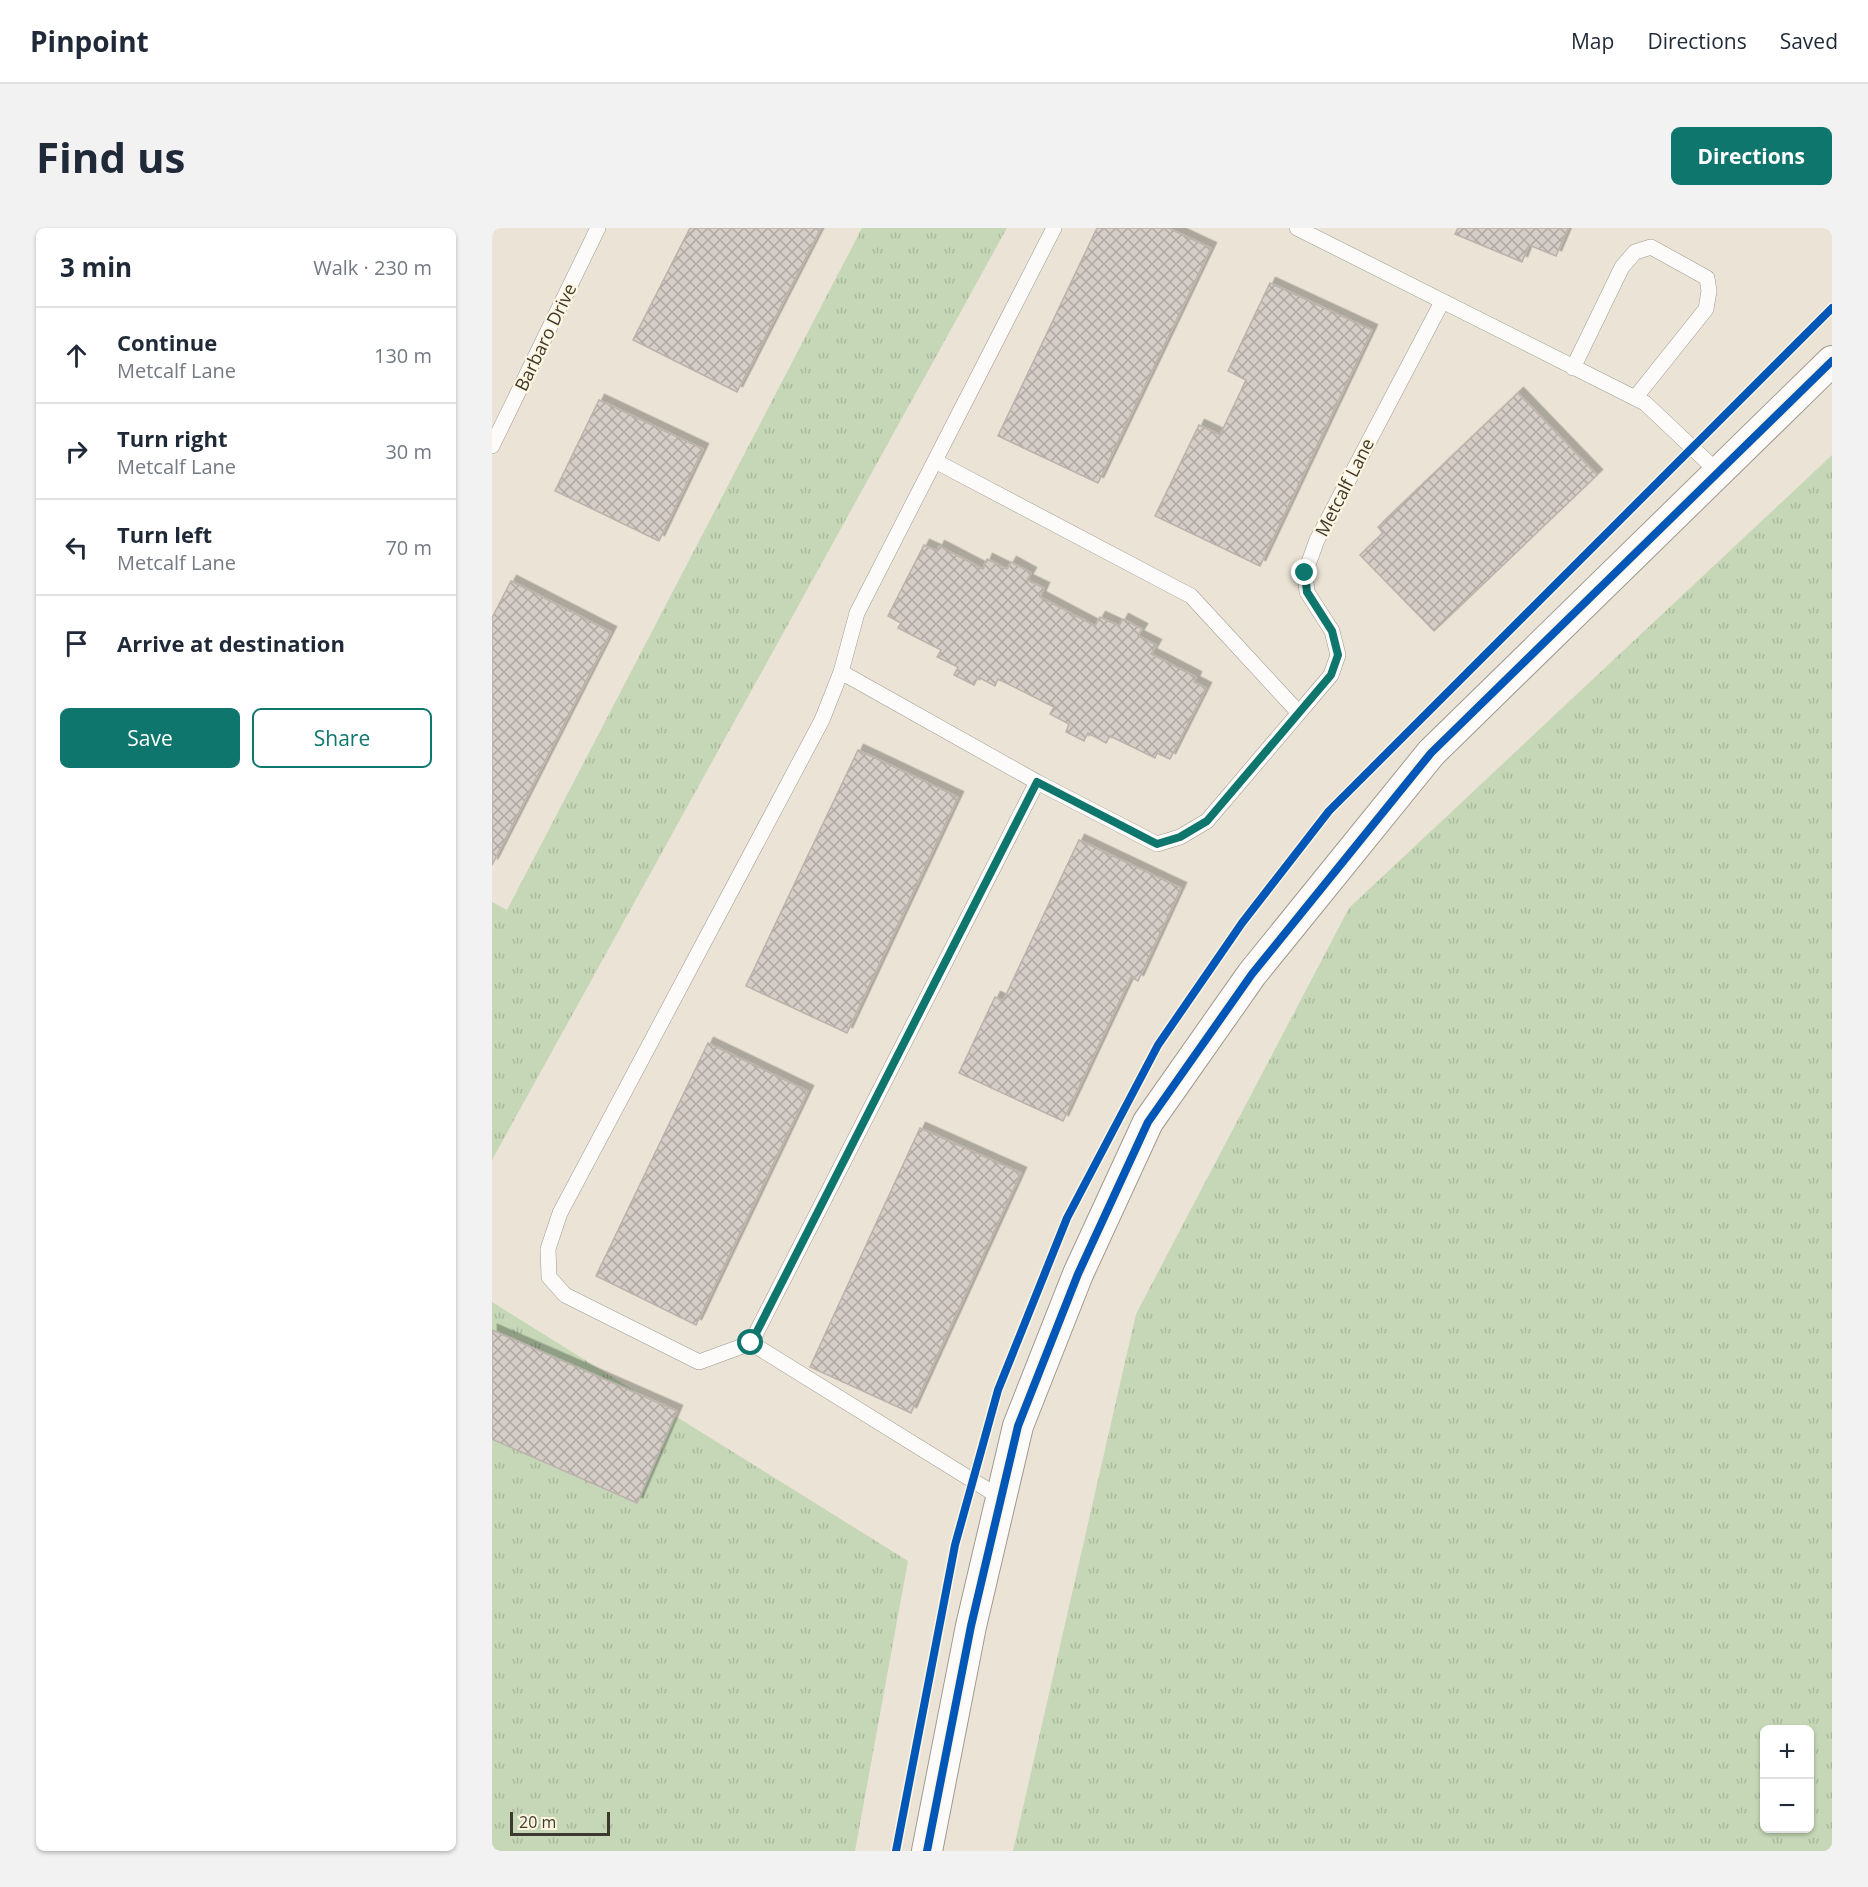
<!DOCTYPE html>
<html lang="en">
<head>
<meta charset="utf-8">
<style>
  :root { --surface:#fff; --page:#f2f2f3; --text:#1f2937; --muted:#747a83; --line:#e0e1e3; --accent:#0f766e }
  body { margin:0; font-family:"Open Sans",sans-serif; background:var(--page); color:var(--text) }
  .controls { position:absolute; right:18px; bottom:18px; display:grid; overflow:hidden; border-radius:9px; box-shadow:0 2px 4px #0004 }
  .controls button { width:54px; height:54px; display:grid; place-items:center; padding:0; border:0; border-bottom:2px solid var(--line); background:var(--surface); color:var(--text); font:30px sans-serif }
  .scale { position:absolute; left:18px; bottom:15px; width:100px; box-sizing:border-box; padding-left:6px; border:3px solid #3d392f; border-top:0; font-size:16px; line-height:21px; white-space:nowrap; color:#3d392f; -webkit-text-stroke:4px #fef6e0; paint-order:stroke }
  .stop { position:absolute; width:18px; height:18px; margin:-14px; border:4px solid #0f766e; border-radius:50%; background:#fff }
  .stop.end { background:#0f766e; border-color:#fff; box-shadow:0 2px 6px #0008 }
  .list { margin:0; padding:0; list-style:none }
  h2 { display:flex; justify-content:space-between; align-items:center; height:78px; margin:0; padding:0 24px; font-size:26px }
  h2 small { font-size:20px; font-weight:400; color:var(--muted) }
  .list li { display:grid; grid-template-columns:39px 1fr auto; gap:18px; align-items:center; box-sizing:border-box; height:96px; padding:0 24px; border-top:2px solid var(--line) }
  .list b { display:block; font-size:22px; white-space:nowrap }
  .list p { margin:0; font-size:20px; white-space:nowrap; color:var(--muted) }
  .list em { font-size:20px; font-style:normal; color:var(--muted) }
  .actions { display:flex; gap:12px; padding:18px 24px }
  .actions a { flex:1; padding:14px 0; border:2px solid var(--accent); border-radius:9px; text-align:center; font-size:21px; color:var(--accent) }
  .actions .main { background:var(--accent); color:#fff }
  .icon { flex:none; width:33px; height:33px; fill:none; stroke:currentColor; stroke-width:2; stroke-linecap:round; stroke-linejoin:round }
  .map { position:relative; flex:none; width:1340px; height:1623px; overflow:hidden; border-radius:9px }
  header { display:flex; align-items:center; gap:36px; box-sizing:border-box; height:84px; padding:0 30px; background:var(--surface); border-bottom:2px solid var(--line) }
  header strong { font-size:28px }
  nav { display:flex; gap:33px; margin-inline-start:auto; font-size:21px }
  .intro { display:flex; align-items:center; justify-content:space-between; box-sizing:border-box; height:144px; padding:0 36px }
  h1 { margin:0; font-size:42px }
  .button { padding:15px 27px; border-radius:9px; background:var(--accent); color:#fff; font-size:21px; font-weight:700 }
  main { display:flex; gap:36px; padding:0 36px }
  aside { flex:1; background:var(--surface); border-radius:9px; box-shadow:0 2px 4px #0004 }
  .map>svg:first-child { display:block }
  .grass { fill:url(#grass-tufts); fill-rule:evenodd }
  .building { fill:url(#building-cross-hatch); stroke:#bbb2ac; stroke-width:1.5; filter:url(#shadow) }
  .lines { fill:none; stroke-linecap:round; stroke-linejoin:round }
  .service-casing { stroke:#9f9a8f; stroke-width:16 }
  .minor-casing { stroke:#9f9a8f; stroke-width:32 }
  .service { stroke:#fcfbf9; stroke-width:15 }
  .minor { stroke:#fcfbf9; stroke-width:30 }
  .cycleway-casing { stroke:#fef6e0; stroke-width:11 }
  .cycleway { stroke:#0057b8; stroke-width:8 }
  .route { stroke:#0f766e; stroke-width:8 }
  .labels { text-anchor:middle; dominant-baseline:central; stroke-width:4.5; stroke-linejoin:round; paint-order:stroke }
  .street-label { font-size:18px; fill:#3d392f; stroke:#fef6e0 }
</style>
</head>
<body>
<header>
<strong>Pinpoint</strong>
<nav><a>Map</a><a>Directions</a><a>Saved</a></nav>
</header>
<div class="intro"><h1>Find us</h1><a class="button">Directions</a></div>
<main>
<aside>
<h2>3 min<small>Walk · 230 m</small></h2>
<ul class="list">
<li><svg class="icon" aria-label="ahead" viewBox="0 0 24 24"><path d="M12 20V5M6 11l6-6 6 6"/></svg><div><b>Continue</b><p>Metcalf Lane</p></div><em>130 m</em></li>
<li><svg class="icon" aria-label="right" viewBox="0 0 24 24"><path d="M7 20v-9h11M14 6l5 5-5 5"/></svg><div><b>Turn right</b><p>Metcalf Lane</p></div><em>30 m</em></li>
<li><svg class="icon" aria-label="left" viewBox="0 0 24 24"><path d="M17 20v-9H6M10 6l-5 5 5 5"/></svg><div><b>Turn left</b><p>Metcalf Lane</p></div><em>70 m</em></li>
<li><svg class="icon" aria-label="arrive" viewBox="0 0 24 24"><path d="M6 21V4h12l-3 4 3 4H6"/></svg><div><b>Arrive at destination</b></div></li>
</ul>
<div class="actions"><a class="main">Save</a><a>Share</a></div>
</aside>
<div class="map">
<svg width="1340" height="1623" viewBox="0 0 1340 1623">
  <defs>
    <pattern id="grass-tufts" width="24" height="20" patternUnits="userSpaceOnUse" patternTransform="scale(1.5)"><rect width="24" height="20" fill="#c5d7b6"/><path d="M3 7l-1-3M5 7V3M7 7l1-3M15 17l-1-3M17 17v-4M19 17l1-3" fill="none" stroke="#aab99d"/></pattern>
    <pattern id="building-cross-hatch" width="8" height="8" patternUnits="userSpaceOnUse" patternTransform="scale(1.5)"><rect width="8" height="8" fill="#d6cdc7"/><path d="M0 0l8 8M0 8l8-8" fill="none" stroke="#afa7a2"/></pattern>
    <filter id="shadow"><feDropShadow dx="5.5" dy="-5.5" stdDeviation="0" flood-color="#0004"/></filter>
  </defs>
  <rect width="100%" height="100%" fill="#ebe4d6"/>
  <!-- grass -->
  <path class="grass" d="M370,0h145l-515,932v-258l15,8z
    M1340,227v1396h-819l123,-537 213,-406zM1272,1502h46v98h-46z
    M0,1074l416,259 -53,290h-363z"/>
  <!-- building -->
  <path class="building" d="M198,0h131l-84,164 -104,-52z
    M605,0h71l43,20 -113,235 -100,-47z
    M966,0h110l-12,28 -27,-11 -7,17 -67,-28z
    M778,55l102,47 -112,236 -105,-50 44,-91 21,10 26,-55 -18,-9z
    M1026,165l79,82 -163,156 -74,-76 23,-22 -5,-6z
    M107,172l104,49 -44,92 -104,-50z
    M432,317l13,6 2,-5 44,23 4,-10 20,10 4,-7 20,11 -4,7 17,8 -4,9 55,29 5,-9 19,9 4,-7 19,10 -4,7 18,9 -5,9 45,23 -2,5 12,6 -36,71 -13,-6 -2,5 -45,-22 -4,7 -18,-10 -4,8 -18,-9 3,-8 -19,-10 4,-7 -56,-28 -3,7 -17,-9 -4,8 -20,-10 4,-8 -21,-10 4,-7 -43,-22 3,-5 -13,-7z
    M19,353l100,51 -119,233v-247z
    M366,522l100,47 -111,236 -101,-47z
    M587,612l102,48 -43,93 -7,-4 -68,144 -104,-48 36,-76 8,4z
    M216,815l100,48 -112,234 -100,-49z
    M428,900l101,45 -110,240 -101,-46z
    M0,1102l185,81 -40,92 -145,-64z"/>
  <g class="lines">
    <defs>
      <path id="service" d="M805,0l348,175 74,70
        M1081,140l49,-101 13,-15 16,-5 56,31 2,13 -3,18 -71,89
        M0,218l106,-218
        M443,233l256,135 108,117
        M349,444l196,110
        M259,1115l286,-561 120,62 23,-7 27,-16 124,-146 7,-20 -6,-24 -25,-39 -2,-19 12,-33 125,-238
        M509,1270l-250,-155 -52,19 -134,-67 -16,-18 -1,-28 12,-36 262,-493 19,-48 16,-59 197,-385"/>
      <path id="minor" d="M435,1623l44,-225 47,-200 60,-152 70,-152 104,-148 179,-221 401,-392"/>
    </defs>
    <!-- service casing -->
    <use href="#service" class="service-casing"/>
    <!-- minor casing -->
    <use href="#minor" class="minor-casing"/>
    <!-- service -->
    <use href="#service" class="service"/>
    <!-- minor -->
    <use href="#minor" class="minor"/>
    <defs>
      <path id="cycleway" d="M404,1623l59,-306 43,-155 69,-172 91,-173 84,-122 87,-112 503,-503
        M435,1623l44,-225 47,-200 60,-152 70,-152 104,-148 179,-221 401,-392"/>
    </defs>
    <!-- cycleway casing -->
    <use href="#cycleway" class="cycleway-casing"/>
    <!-- cycleway -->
    <use href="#cycleway" class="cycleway"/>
  </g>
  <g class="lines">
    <!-- route -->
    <path class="route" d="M259,1115l286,-561 120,62 23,-7 27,-16 124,-146 7,-20 -6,-24 -25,-39 -2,-19"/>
  </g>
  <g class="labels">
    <!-- street labels -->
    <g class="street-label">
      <text transform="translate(53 109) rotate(-64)">Barbaro Drive</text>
      <text transform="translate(852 259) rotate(-63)">Metcalf Lane</text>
    </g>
  </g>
</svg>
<div class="controls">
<button>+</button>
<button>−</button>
</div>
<div class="scale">20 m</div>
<div class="stop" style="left:259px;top:1115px"></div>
<div class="stop end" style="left:813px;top:345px"></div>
</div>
</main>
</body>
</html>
